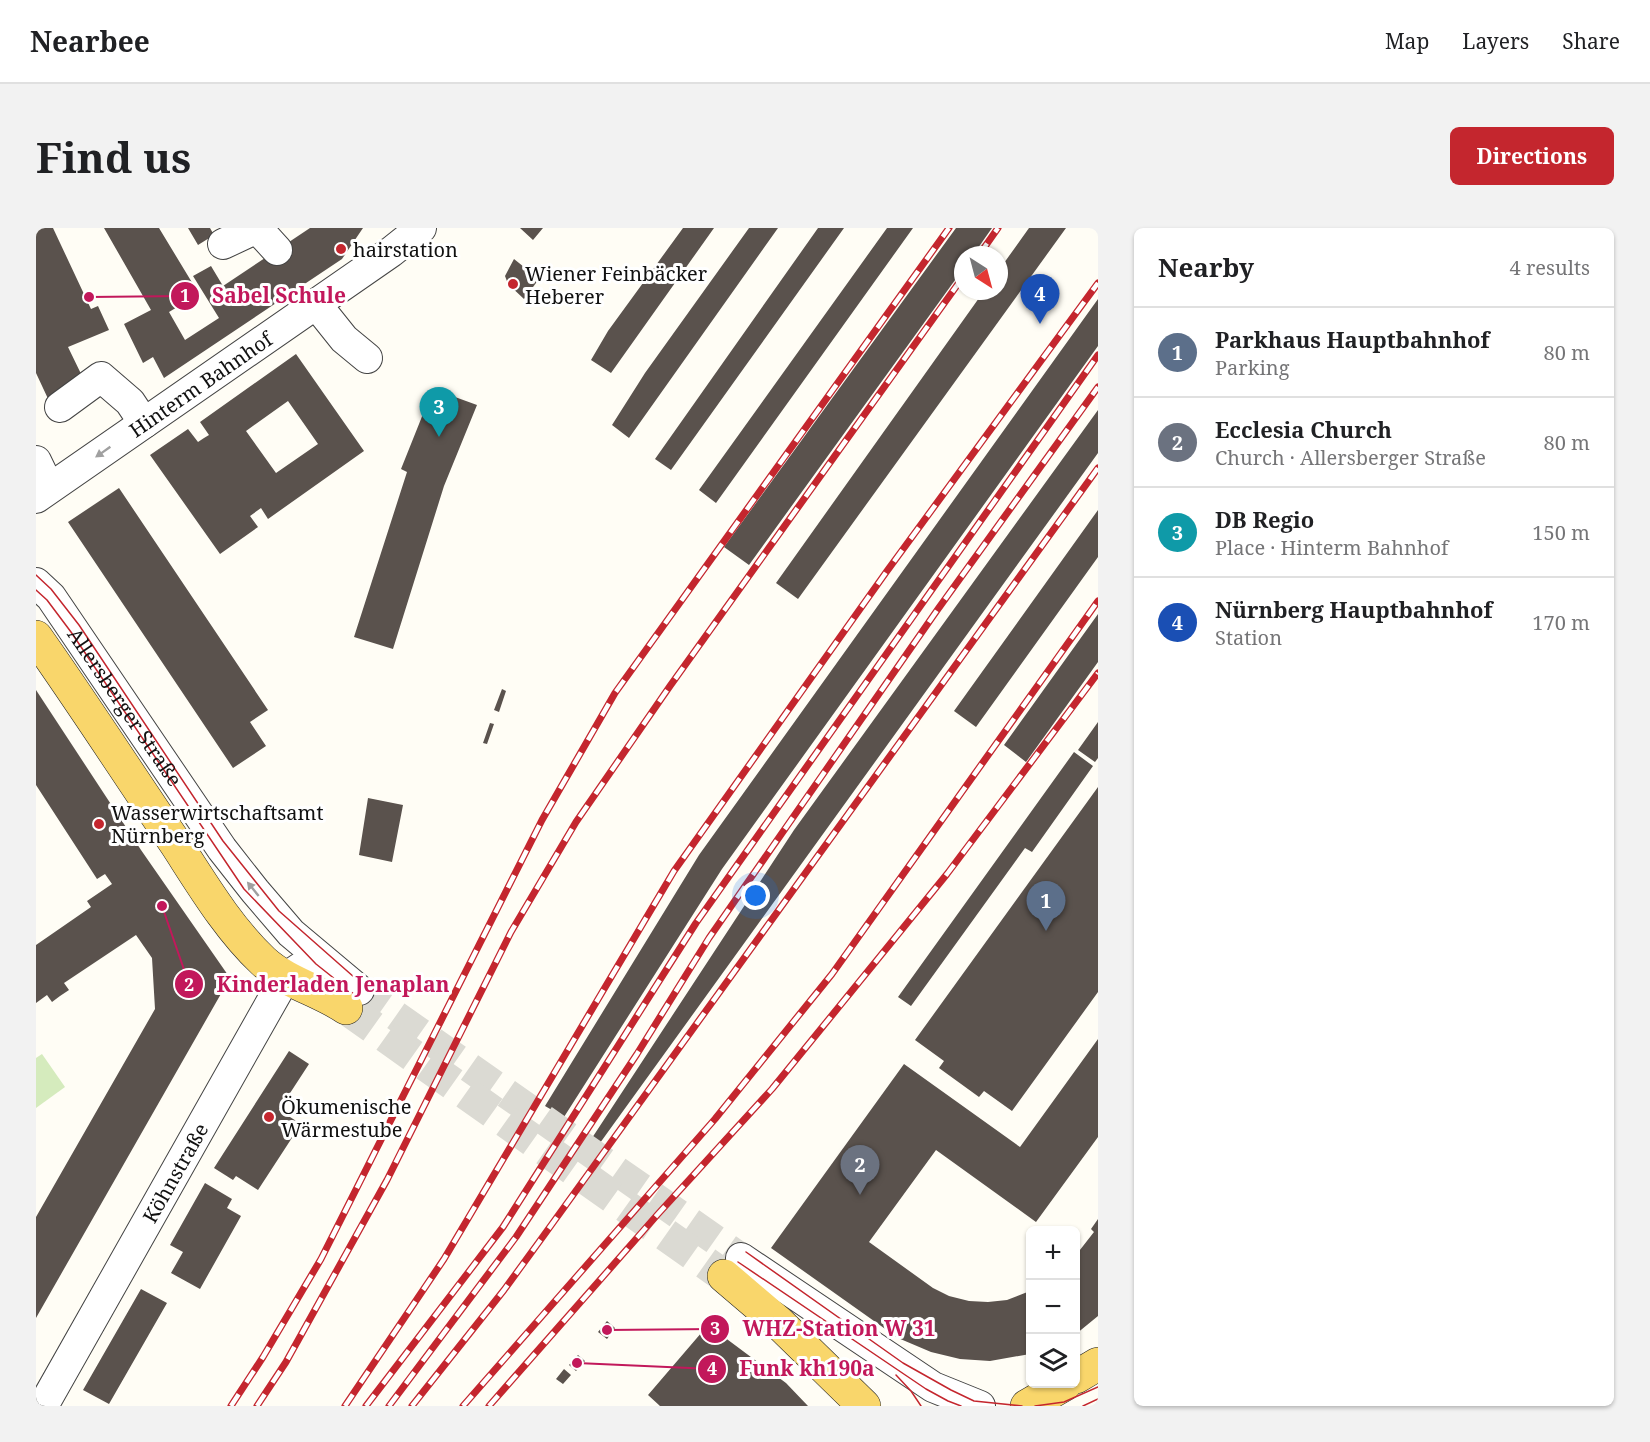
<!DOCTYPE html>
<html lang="en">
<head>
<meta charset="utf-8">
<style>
  :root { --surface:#fff; --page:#f2f2f2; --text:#202124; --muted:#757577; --line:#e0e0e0; --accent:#c4262e }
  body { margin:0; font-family:"Noto Serif",serif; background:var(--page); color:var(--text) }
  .controls { position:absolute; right:18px; bottom:18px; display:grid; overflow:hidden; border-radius:9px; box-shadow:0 2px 4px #0004 }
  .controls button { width:54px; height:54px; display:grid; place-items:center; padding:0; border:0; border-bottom:2px solid var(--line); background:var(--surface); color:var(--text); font:30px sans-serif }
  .compass { position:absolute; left:918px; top:18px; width:54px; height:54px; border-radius:50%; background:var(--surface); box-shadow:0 2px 4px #0004; rotate:144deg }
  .you { position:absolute; left:720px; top:668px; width:21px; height:21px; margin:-15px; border:4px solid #fff; border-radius:50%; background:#1a73e8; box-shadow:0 0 0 9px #1a73e833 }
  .badge { display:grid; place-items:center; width:39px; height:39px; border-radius:50%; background:var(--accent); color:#fff; font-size:20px; font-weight:700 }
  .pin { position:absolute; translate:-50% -50px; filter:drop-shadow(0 2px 3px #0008) }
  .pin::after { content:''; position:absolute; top:32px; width:21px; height:18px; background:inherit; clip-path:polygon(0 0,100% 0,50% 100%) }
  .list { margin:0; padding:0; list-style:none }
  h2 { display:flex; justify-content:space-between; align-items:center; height:78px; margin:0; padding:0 24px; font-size:26px }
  h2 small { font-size:20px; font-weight:400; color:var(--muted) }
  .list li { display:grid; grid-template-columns:39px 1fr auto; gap:18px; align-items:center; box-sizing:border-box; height:90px; padding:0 24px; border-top:2px solid var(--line) }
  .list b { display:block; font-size:22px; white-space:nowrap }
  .list p { margin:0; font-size:20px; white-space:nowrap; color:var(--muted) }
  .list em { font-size:20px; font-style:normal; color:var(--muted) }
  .icon { flex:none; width:33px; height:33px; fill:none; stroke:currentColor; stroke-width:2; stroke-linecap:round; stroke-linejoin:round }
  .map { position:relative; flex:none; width:1062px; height:1178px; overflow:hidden; border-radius:9px }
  header { display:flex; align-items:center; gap:36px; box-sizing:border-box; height:84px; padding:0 30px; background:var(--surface); border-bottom:2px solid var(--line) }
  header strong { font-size:28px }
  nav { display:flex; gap:33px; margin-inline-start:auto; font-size:21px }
  .intro { display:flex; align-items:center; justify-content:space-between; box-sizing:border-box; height:144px; padding:0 36px }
  h1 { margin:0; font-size:42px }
  .button { padding:15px 27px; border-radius:9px; background:var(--accent); color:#fff; font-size:21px; font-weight:700 }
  main { display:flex; gap:36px; padding:0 36px }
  aside { flex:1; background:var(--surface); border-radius:9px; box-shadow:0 2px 4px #0004 }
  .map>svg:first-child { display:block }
  .green { fill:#d5ebbd }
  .building { fill:#5a524d; fill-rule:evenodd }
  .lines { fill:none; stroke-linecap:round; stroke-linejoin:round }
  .minor-tunnel { stroke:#dbdad3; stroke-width:30; stroke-dasharray:30 15; stroke-linecap:butt }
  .major-tunnel { stroke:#dbdad3; stroke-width:33; stroke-dasharray:33 16; stroke-linecap:butt }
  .minor-casing { stroke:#444; stroke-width:32 }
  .major-casing { stroke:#222; stroke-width:34 }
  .minor { stroke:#fff; stroke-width:30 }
  .major { stroke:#f9d66b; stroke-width:33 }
  .tram { stroke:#c4262e; stroke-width:1.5 }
  .rail-casing { stroke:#c4262e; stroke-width:7 }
  .rail { stroke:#fff; stroke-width:4.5; stroke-dasharray:14; stroke-linecap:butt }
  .oneway { fill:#a0a0a0 }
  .poi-dot { fill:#c4262e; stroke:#fff; stroke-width:2 }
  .labels { text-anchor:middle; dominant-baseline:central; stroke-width:6; stroke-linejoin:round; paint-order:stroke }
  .poi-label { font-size:20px; fill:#111; stroke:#fff; text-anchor:start }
  .street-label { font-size:20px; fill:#111; stroke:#fff }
  .leader { fill:none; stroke:#c2185b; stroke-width:2 }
  .callout-dot { fill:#c2185b; stroke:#fff; stroke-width:2 }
  .mark-label { font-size:18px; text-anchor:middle; font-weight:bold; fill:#fff }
  .callout-label { font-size:21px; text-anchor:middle; font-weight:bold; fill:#c2185b; stroke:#fff; stroke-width:6; stroke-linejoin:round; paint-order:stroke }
</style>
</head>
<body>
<header>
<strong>Nearbee</strong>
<nav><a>Map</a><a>Layers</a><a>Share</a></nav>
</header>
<div class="intro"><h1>Find us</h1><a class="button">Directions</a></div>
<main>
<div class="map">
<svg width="1062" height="1178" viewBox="0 0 1062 1178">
  <rect width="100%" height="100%" fill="#fffdf5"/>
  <!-- green -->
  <path class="green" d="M6,826l23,33 -29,21v-50z"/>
  <!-- building -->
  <path class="building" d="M0,0h17l38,81 7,-3 11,24 -41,17 16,33 -34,23 -14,-30z
    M68,0h55l40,66 -30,18 16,28 34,-22 -26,-42 18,-10 12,20 87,-58h53l-21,31 -178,119 -11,-21 -10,6 -19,-39 27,-14z
    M152,0h22l4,7 -16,10z
    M484,0h23l-10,12z
    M647,0h31l-103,145 -20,-13 17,-29z
    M713,0h29l-149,210 -17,-13 33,-52z
    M782,0h26l-173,242 -16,-11z
    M851,0h26l-197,275 -17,-13z
    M920,0h36l-19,27h-10v14l-214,296 -25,-18z
    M993,0h37l-268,371 -22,-16 208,-292h15v-21z
    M478,31l25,20 -15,20 -16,-15 -3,-8z
    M1062,71v47l-376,523 -158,248 -19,-11 154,-251z
    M260,126l68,97 -96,68 -7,-11 -11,8 8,11 -38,27 -70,-99 38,-26 10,13 6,-4 5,-3 -9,-13zM252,173l30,43 -42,29 -30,-42z
    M397,161l44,16 -33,81 -51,163 -39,-12 53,-165 -6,-3z
    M1062,182v43l-498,690 -8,-5 202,-308z
    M83,260l149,222 -18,12 16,24 -33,22 -165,-246z
    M1062,282v47l-122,170 -22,-16z
    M1062,386v48l-72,100 -22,-17z
    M466,461l4,2 -7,21 -5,-2z
    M0,462l105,160 89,128 -194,340v-101l119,-208 -3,-51 -16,-23 -72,48 5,7 -9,6 -8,6 -5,-7 -11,8v-58l55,-38 -4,-6 25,-17 -7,-10 -8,5 -61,-94z
    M1062,494v36l-3,4 -17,-12z
    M454,495l4,1 -7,20 -4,-1z
    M1038,524l19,14 -61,86 -7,-4 -114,158 -13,-9z
    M1062,559v205l-86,119 -28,-20 -5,6 -40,-29 5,-7 -29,-21z
    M332,570l35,7 -11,57 -33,-7z
    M1062,811v98l-62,85 -100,-72 -67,92 64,46 16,8 20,5 19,1 19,-2 23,-9v63l-40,7 -30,-2 -29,-7 -33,-14 -127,-90 133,-184 116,83z
    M253,823l20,13 -30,46 22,14 -43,66 -22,-14 -3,4 -19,-12z
    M169,955l27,16 -5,9 14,8 -41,73 -29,-16 12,-21 -13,-7z
    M1062,991v97l-22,18v-79l18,-23 -3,-3z
    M105,1061l26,14 -58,101 -26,-14z
    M571,1093l8,7 -8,11 -9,-7z
    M672,1097l78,58 22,23h-148l-12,-11z
    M542,1127l7,6 -9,10 -7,-6z
    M528,1141l7,6 -8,9 -7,-5z"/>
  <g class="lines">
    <!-- minor-tunnel -->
    <path class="minor-tunnel" d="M323,762l382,268"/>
    <!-- major-tunnel -->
    <path class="major-tunnel" d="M310,780l378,268"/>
    <defs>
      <g id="minor">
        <path d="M187,16l34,-16 20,22"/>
        <path d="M280,76l28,35 23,19"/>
        <path d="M24,179l41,-30 29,25 14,21"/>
        <path d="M0,233l13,27"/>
        <path id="s1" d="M0,270l355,-246 30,-24"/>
        <path id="s2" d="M0,355l15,14 171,252 33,42 36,42 68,57"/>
        <path d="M705,1030l192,129 47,19"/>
        <path id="s3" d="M7,1178l242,-428 15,-10 25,-5"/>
      </g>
      <path id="major" d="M0,409c48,68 93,138 140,207 26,40 52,84 87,117 24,22 56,29 83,47
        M688,1048l54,46 86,84
        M1040,1149l22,-13
        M991,1178l38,-22"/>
    </defs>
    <!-- minor casing -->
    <use href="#minor" class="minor-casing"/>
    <!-- major casing -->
    <use href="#major" class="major-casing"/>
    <!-- minor -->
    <use href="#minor" class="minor"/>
    <!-- major -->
    <use href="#major" class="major"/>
    <!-- tram -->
    <path class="tram" d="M0,347l15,14 28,36 144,216 56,70 84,74
      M0,362l11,10 24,32 173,257 72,75 39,31
      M710,1024l157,111 48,27 23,11 48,5
      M702,1034l188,127 22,12 13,5
      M860,1147l15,16 10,15
      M999,1178l29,-4 34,-15
      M1047,1178l15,-7"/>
    <defs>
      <path id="rail" d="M943,27l19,-27
        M195,1178l32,-49 58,-98 221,-439 73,-127 334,-465
        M221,1178l29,-44 101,-182 124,-248 65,-110 94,-136 293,-409
        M309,1178l99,-147 230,-388 213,-300 211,-288
        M330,1178l137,-179 193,-304 402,-568
        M353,1178l127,-169 121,-183 72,-116 229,-329 160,-222
        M376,1178l92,-116 35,-48 559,-774
        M427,1178l252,-287 117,-145 266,-373
        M453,1178l169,-192 114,-125 175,-215 151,-201"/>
    </defs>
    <!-- rail casing -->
    <use href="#rail" class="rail-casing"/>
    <!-- rail -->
    <use href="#rail" class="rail"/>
  </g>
  <!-- one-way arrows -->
  <defs><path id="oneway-solid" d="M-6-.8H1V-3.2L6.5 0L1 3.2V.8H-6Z" transform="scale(1.5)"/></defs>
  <g class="oneway">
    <use href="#oneway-solid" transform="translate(67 224) rotate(145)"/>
    <use href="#oneway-solid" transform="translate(217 661) rotate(-129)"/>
  </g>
  <!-- markers -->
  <g class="poi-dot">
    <circle cx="305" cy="21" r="6"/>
    <circle cx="477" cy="56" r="6"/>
    <circle cx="63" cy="596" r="6"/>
    <circle cx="233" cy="889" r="6"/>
  </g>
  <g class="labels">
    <!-- poi labels -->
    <g class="poi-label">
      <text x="317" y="21">hairstation</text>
      <text x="489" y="45">Wiener Feinbäcker<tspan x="489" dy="23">Heberer</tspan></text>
      <text x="75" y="584">Wasserwirtschaftsamt<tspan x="75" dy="23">Nürnberg</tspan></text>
      <text x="245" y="878">Ökumenische<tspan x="245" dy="23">Wärmestube</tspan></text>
    </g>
    <!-- street labels -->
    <g class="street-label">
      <text stroke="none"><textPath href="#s1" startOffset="200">Hinterm Bahnhof</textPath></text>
      <text stroke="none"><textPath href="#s2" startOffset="153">Allersberger Straße</textPath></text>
      <text stroke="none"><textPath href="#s3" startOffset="268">Köhnstraße</textPath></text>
    </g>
  </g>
  <!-- callouts -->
  <path class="leader" d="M53 69L149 68M126 678L153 756M571 1102L679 1101M541 1135L676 1141"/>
  <g class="callout-dot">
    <circle cx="53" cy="69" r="6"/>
    <circle cx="126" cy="678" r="6"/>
    <circle cx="571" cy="1102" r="6"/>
    <circle cx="541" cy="1135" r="6"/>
    <circle cx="149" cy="68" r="15"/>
    <circle cx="153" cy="756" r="15"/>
    <circle cx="679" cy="1101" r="15"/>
    <circle cx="676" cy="1141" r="15"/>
  </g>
  <g class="mark-label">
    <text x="149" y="74">1</text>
    <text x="153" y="763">2</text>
    <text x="679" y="1107">3</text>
    <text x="676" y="1147">4</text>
  </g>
  <g class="callout-label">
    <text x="243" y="75">Sabel Schule</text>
    <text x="297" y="764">Kinderladen Jenaplan</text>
    <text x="803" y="1108">WHZ-Station W 31</text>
    <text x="771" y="1148">Funk kh190a</text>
  </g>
</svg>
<div class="controls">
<button>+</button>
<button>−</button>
<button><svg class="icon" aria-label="layers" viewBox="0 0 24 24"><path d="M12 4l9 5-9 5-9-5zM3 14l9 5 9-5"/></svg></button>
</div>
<svg class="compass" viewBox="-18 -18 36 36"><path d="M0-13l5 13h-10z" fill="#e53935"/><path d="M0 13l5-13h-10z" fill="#757577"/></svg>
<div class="you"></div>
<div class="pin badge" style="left:1010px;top:703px;background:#5c6f8a">1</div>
<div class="pin badge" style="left:824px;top:967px;background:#6b7280">2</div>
<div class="pin badge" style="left:403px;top:209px;background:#0f9aa8">3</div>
<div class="pin badge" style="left:1004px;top:96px;background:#1a4fb4">4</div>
</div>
<aside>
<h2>Nearby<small>4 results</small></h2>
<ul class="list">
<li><span class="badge" style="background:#5c6f8a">1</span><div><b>Parkhaus Hauptbahnhof</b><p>Parking</p></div><em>80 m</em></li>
<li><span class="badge" style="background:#6b7280">2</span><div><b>Ecclesia Church</b><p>Church · Allersberger Straße</p></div><em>80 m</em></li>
<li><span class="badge" style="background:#0f9aa8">3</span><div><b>DB Regio</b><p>Place · Hinterm Bahnhof</p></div><em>150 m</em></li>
<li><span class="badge" style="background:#1a4fb4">4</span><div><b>Nürnberg Hauptbahnhof</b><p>Station</p></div><em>170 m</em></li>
</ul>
</aside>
</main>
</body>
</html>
